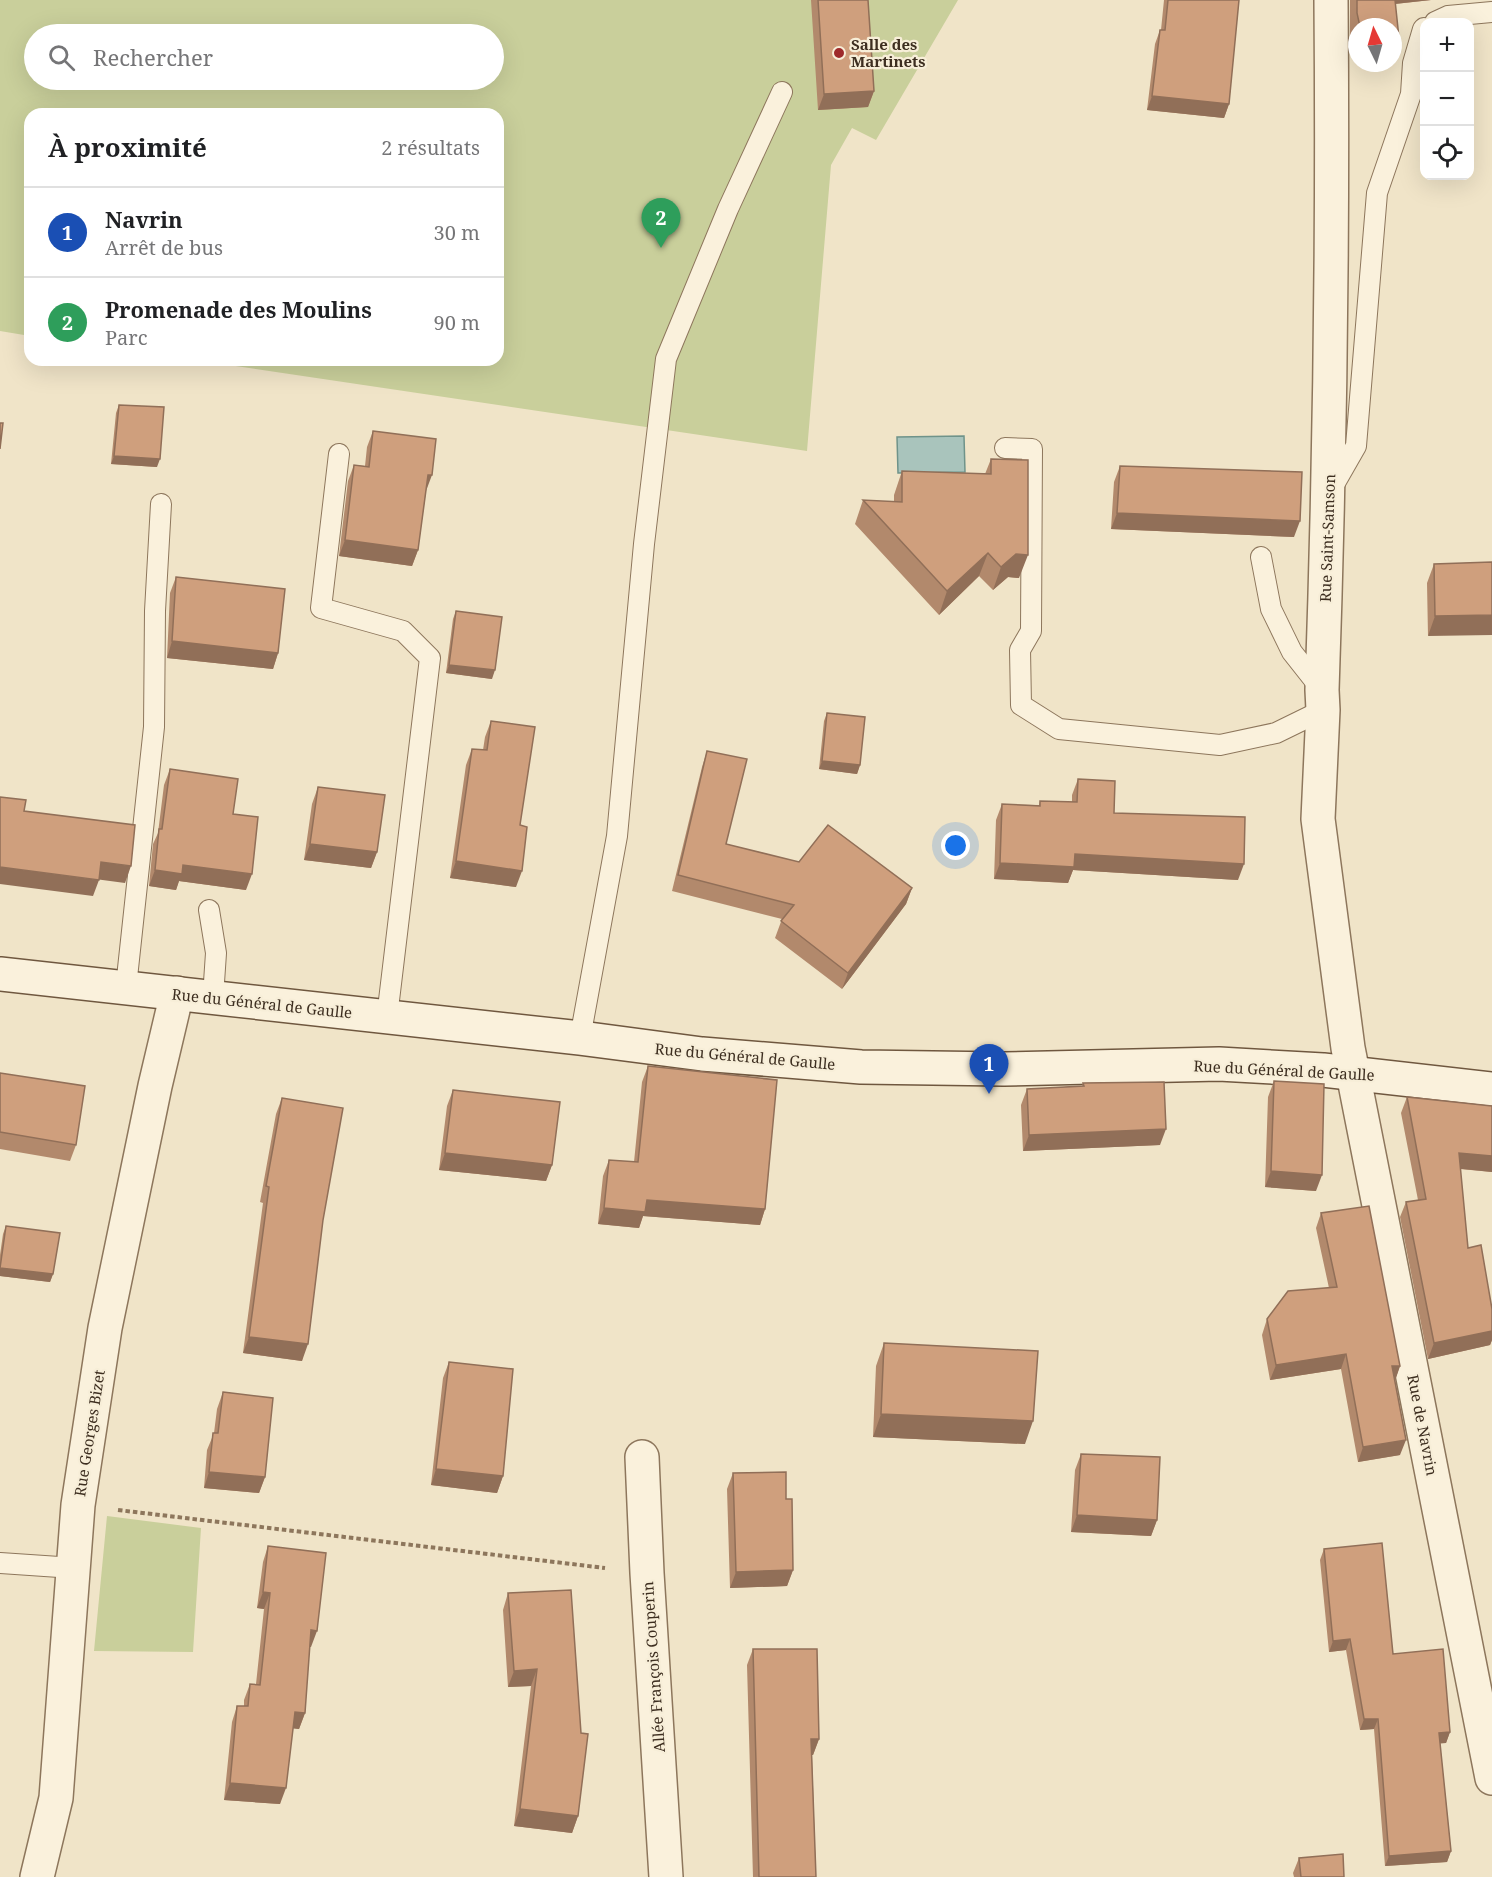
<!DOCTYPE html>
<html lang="fr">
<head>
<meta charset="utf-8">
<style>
  :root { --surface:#fff; --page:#f6f6f6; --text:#202124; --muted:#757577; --line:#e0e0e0; --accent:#9e2a2b }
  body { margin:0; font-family:"Noto Serif",serif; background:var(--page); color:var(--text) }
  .controls { position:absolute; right:18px; top:18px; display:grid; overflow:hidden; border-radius:12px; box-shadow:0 6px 24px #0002 }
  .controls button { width:54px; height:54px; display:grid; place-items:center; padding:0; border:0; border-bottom:2px solid var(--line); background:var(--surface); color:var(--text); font:30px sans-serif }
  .compass { position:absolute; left:1348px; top:18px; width:54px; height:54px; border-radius:50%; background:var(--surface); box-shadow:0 6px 24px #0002; rotate:355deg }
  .you { position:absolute; left:956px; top:846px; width:21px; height:21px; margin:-15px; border:4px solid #fff; border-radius:50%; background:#1a73e8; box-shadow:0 0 0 9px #1a73e833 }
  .badge { display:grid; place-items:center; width:39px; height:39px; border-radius:50%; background:var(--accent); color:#fff; font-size:20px; font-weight:700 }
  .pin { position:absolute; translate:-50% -50px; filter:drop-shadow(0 2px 3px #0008) }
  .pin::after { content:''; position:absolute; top:32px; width:21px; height:18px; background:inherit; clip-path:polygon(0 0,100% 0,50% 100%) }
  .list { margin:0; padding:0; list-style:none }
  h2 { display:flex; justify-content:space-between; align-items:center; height:78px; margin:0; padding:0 24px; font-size:26px }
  h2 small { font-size:20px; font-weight:400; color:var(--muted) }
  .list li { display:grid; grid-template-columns:39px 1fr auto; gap:18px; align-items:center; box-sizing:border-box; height:90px; padding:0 24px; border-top:2px solid var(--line) }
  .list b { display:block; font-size:22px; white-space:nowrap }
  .list p { margin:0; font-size:20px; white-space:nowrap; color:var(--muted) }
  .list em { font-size:20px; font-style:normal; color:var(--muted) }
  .icon { flex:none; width:33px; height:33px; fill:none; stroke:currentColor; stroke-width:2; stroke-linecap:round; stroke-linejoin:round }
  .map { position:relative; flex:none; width:1492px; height:1877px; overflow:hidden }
  .search { position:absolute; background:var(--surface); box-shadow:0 6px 24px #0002; left:24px; top:24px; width:480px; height:66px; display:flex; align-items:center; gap:15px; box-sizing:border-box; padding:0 21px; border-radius:33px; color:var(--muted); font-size:22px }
  .panel { position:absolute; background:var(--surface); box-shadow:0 6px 24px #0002; left:24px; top:108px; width:480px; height:258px; border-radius:18px }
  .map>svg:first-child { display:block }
  .green { fill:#c9cf9b; fill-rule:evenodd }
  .water { fill:#a9c4bc; stroke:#6f938a; stroke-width:1.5 }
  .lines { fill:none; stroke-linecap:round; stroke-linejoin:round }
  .service-casing { stroke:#8d765c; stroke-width:22 }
  .minor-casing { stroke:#8d765c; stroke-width:36 }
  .secondary-casing { stroke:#6f573f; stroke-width:36 }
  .path { stroke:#8d765c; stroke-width:4; stroke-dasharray:4.5 3; stroke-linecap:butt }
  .service { stroke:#faf1dc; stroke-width:20 }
  .minor { stroke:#faf1dc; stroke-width:33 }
  .secondary { stroke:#faf1dc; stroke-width:33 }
  .wall { fill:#b2896c }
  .shaded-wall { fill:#916f58 }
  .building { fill:#cf9f7d; stroke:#916f58; stroke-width:1.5 }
  .poi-dot { fill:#9e2a2b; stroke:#f7eed8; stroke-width:2 }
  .labels { text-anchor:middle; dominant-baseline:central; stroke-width:4.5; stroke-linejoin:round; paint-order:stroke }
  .poi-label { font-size:15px; font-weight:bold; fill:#3d2e20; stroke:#f7eed8; text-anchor:start }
  .street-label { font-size:15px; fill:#3d2e20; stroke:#f7eed8 }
</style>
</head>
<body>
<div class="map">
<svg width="1492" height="1877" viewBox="0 0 1492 1877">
  <rect width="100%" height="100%" fill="#f0e4c8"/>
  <!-- green -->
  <path class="green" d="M0,0h958l-82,140 -24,-12 -21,37 -24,286 -612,-91h303v-246h-468v222l-30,-5zM34,34h460v46h-460z
    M107,1516l94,12 -8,124 -99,-1z"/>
  <!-- water -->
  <path class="water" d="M964,436l1,36 -67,1 -1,-36z"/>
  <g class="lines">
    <defs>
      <path id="service" d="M1435,22l13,-6 44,-4
        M1005,448l27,1 -1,182 -11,19 1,55 38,24 161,16 56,-12 47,-23
        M339,454l-18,154 82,23 27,27 -43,359
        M1332,488l24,-42 21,-253 34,-99 2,-31 10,-34 1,-1
        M1261,557l10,52 21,43 30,38
        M209,910l7,43 -3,44
        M126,987l28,-260 1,-116 6,-107
        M580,1038l37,-202 27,-292 22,-185 62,-150 54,-117
        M0,1563l74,5"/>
      <path id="minor" d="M1331,0c2,230 -1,460 -9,690l1,20 -5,109 30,229 144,730
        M642,1457l5,116 19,304
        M37,1877l19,-79 22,-293 27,-177 50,-242 22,-93"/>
      <path id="secondary" d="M0,974l580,64 122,16 159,13 143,2 215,-5 104,6 169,19"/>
    </defs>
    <!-- service casing -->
    <use href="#service" class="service-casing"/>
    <!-- minor casing -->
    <use href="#minor" class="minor-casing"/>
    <!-- secondary casing -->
    <use href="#secondary" class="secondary-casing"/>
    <!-- path -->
    <path class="path" d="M118,1510l487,58"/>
    <!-- service -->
    <use href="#service" class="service"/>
    <!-- minor -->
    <use href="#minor" class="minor"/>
    <!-- secondary -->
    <use href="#secondary" class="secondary"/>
  </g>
  <!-- wall -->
  <path class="wall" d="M811,0h57l6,91 -6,16 -50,3z
    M1164,0h75l-10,104 -5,14 -77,-8 8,-66 5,-14h1z
    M1350,0h81l-36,4 4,34 -6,16v-27h-36v34h-2l-5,-27z
    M119,405l38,62 -46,-3 5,-51z
    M373,431l53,60 -8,59 -6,16 -73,-10 9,-75 6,-16 11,1 2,-19z
    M991,459l28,119 -11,-1 -15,13 -14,-14 -40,39 -84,-91 8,-24 31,2v-7l8,-24 83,3z
    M1120,466l174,71 -183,-8 3,-47z
    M1492,562l-64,74 -1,-53 7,-19z
    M176,577l102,76 -5,16 -106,-11 3,-65z
    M456,611l36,68 -46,-6 7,-54z
    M827,713l33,52 -3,9 -38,-5 5,-48z
    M491,721l29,104 -4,62 -66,-9 16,-113 6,-16 11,1 2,-13z
    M707,751l19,93 73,18 113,26 -6,16 -64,85 -67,-51 7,-19 -110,-28 30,-124z
    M170,769l63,45 13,76 -67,-9 -3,9 -27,-4 4,-42 5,-11 6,-48z
    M1078,779l36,34 124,67 -165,-10 -5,13 -74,-4 2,-59 6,-16 37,1 1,-4 32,1v-7z
    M318,787l59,65 -6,16 -67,-8 8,-56z
    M648,1066l117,143 -5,16 -117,-9 -4,12 -41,-4 5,-48 6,-16 25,2 8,-80z
    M0,1073l76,72 -6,16 -70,-12z
    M1274,1081l42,110 -51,-4 3,-90z
    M1083,1083l77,62 -137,6 -2,-46 6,-16 55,-3z
    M453,1090l99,75 -6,16 -107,-11 8,-64z
    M1407,1097l85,9v66l-32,-3 8,79 24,61v31l-2,5 -62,14 -28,-142 6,-15 12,-2 -17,-87z
    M282,1098l41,122 -21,141 -59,-8 20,-150 -3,-1 16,-88z
    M1321,1213l79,153 -5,14 5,75 -42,7 -17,-93 -71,11 -8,-45 5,-16 62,-31 -13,-60z
    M6,1226l47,48 -3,8 -50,-6v-21l3,-21z
    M884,1343l141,101 -152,-7 3,-71z
    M449,1362l54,114 -6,17 -66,-8 12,-107z
    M223,1392l42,85 -6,16 -55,-5 3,-38 7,-17 3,-24z
    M1081,1454l76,66 -6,16 -80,-4 4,-62z
    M733,1473l53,26 7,71 -6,16 -57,2 -3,-99z
    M268,1546l43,101h-2l-4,66 -6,16 -6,-1 -13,76 -56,-4 8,-78 5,-16h7v-6l6,-16h6l8,-75 -7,-1 6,-46z
    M1324,1549l69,105 57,78 -4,11h-6l11,108 -4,11 -62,4 -11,-137 -14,1 -14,-80 -17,2 -9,-92z
    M508,1593l73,140 -3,83 -6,17 -58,-7 17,-140 -23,1 -5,-77z
    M753,1649l66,90 -6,16h-1l4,122h-63l-6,-212z
    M1299,1858l45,19h-50l-1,-4z"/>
  <!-- shaded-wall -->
  <path class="shaded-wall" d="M1387,0h44l-46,5z
    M1393,38h6l-6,16z
    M874,91l-6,16 -50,3 6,-16z
    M1152,96l77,8 -5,14 -77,-8z
    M114,456l46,3 -3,8 -46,-3z
    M428,475h4l-6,16z
    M1117,513l183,8 -6,16 -183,-8z
    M345,540l73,10 -6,16 -73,-10z
    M988,553l-9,23 -40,39 8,-24z
    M1016,554l12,1 -9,23 -11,-1 -15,13 8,-23z
    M1492,615v20l-64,1 7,-20z
    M172,641l106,12 -5,16 -106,-11z
    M449,665l46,5 -3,9 -46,-6z
    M822,761l38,4 -3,9 -38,-5z
    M310,844l67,8 -6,16 -67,-8z
    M1075,854l169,10 -6,16 -165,-10 -5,13 -74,-4 6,-16z
    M456,861l66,10 -6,16 -66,-9z
    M101,862l30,4 -6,17 -30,-4z
    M183,865l69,9 -6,16 -67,-9 -3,9 -27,-4 6,-16z
    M0,867l99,13 -6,16 -93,-12z
    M912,888l-6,16 -64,85 6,-16z
    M1166,1129l-6,16 -137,6 6,-16z
    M445,1153l107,12 -6,16 -107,-11z
    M1459,1153l33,3v16l-39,-4z
    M1271,1171l51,4 -6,16 -51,-4z
    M647,1200l118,9 -5,16 -117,-9 -4,12 -41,-4 6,-16z
    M0,1268l53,6 -3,8 -50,-6z
    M1492,1331v9l-2,5 -62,14 6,-16z
    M249,1337l59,7 -6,17 -59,-8z
    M1346,1354l-5,15 -71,11 6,-15z
    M1392,1366h8l-5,15z
    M881,1414l152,7 -8,23 -152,-7z
    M1406,1440l-6,15 -42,7 5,-15z
    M436,1469l67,7 -6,17 -66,-8z
    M209,1472l56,5 -6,16 -55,-5z
    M1077,1515l80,5 -6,16 -80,-4z
    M793,1570l-6,16 -57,2 6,-16z
    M263,1592l7,1 -6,16 -7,-1z
    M311,1630l6,1 -6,16 -6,-1z
    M1350,1639l-4,11 -17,2 4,-11z
    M537,1669l-6,17 -23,1 6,-16z
    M295,1712l10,1 -6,16 -10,-1z
    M1364,1719h14l-4,10 -14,1z
    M1450,1732l-4,11 -11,1 4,-11z
    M811,1739h8l-6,16h-8z
    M230,1783l56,5 -6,16 -56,-4z
    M520,1809l58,7 -6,17 -58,-7z
    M1451,1851l-4,11 -62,4 4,-10z"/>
  <!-- building -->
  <path class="building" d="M818,0h50l6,91 -50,3z
    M1168,0h71l-10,104 -77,-8 8,-66h5z
    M1357,0h38l4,38h-6v-11h-33l-3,-14z
    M119,405l45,2 -4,52 -46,-3z
    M0,423h3l-3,26z
    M373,431l63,8 -4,36h-4l-10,75 -73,-10 9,-75 15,2z
    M991,459l37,1v95l-12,-1 -15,13 -13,-14 -41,38 -84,-91 39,2v-31l89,3z
    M1120,466l182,6 -2,49 -183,-8z
    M1492,562v53l-57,1 -1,-52z
    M176,577l109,12 -7,64 -106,-12z
    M456,611l46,6 -7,53 -46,-5z
    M827,713l38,4 -5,48 -38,-4z
    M491,721l44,6 -15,98 7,2 -5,44 -66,-10 16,-112 15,1z
    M707,751l40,8 -21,85 73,18 29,-37 84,63 -64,85 -67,-52 13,-16 -116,-30z
    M170,769l68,10 -5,35 25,3 -6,57 -69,-9 -1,9 -27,-4 4,-41h3z
    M1078,779l37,2 -1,32 131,4 -1,47 -169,-10 -1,13 -74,-4 2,-59 38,2v-5l37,1z
    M318,787l67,8 -8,57 -67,-8z
    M0,797l26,3 -2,11 111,14 -4,41 -30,-4 -2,18 -99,-13z
    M648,1066l129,14 -12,129 -118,-9 -2,12 -41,-4 5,-48 29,2z
    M0,1073l85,13 -9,59 -76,-13z
    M1274,1081l50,3 -2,91 -51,-4z
    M1164,1082l2,47 -137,6 -2,-46 57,-3 -1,-3z
    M453,1090l107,12 -8,63 -107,-12z
    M1407,1097l85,9v50l-33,-3 9,95 13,-3 11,64v22l-58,12 -28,-141 20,-3z
    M282,1098l61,10 -20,112 -15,124 -59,-7 20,-150 -3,-1z
    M1369,1206l31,160h-8l14,74 -43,7 -17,-93 -70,11 -9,-46 21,-28 49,-4 -16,-74z
    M6,1226l54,7 -7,41 -53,-6z
    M884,1343l154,8 -5,70 -152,-7z
    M449,1362l64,7 -10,107 -67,-7z
    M223,1392l50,6 -8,79 -56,-5 4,-39h5z
    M1081,1454l79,3 -3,63 -80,-5z
    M786,1472v27h6l1,71 -57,2 -3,-99z
    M1382,1543l11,111 50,-5 7,83 -11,1 12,118 -62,5 -11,-137h-14l-14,-80 -17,2 -9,-92z
    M268,1546l58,7 -9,78 -6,-1 -6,83 -10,-1 -9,76 -56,-5 7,-77h11l2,-22 10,1 10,-92 -7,-1z
    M571,1590l10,143 7,1 -10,82 -58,-7 17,-140 -23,2 -6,-78z
    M753,1649h64l2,90h-8l5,138h-57z
    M1343,1854l1,23h-43l-2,-19z"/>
  <!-- markers -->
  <circle class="poi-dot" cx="839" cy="53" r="6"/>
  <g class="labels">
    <!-- poi labels -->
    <g class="poi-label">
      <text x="851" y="44">Salle des<tspan x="851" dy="17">Martinets</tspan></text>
    </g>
    <!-- street labels -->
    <g class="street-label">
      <text transform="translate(1327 538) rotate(-88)">Rue Saint-Samson</text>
      <text transform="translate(262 1003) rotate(6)">Rue du Général de Gaulle</text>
      <text transform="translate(745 1056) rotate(5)">Rue du Général de Gaulle</text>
      <text transform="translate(1284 1070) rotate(3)">Rue du Général de Gaulle</text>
      <text transform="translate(1423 1425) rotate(79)">Rue de Navrin</text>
      <text transform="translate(89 1433) rotate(-81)">Rue Georges Bizet</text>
      <text transform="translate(653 1667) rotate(-94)">Allée François Couperin</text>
    </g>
  </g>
</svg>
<div class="controls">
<button>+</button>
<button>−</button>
<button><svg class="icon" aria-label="locate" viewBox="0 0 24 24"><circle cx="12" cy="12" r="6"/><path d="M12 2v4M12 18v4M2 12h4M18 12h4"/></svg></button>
</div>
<svg class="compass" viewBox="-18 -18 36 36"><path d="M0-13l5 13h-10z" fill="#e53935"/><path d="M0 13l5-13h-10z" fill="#757577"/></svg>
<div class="you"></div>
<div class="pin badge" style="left:989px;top:1094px;background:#1a4fb4">1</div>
<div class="pin badge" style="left:661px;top:248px;background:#2e9e5b">2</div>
<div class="search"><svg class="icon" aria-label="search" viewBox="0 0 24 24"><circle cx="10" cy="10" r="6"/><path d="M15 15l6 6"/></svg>Rechercher</div>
<section class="panel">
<h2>À proximité<small>2 résultats</small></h2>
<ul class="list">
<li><span class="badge" style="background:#1a4fb4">1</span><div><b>Navrin</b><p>Arrêt de bus</p></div><em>30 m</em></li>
<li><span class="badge" style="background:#2e9e5b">2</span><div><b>Promenade des Moulins</b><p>Parc</p></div><em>90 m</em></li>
</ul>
</section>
</div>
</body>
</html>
